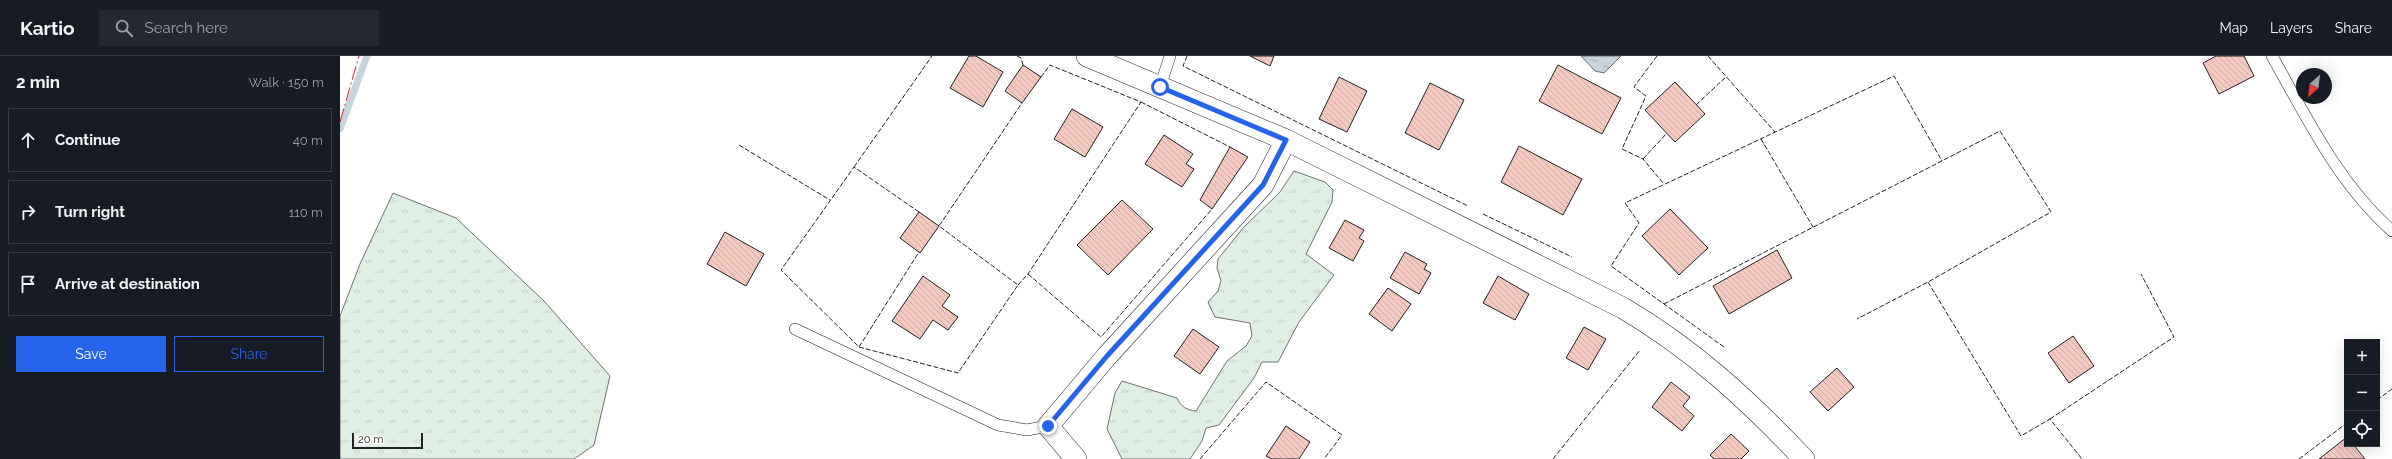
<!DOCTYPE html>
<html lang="en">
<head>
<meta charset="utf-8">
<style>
  :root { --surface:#171b24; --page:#242831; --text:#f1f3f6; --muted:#9ea1a6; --line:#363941; --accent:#2563eb }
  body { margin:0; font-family:Raleway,sans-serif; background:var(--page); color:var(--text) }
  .controls { position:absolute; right:12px; bottom:12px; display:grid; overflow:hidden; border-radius:0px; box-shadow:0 4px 16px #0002 }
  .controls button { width:36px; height:36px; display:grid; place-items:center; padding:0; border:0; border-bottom:1px solid var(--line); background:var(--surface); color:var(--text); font:20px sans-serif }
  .compass { position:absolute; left:1956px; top:12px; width:36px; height:36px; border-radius:50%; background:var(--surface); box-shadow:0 4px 16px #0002; rotate:208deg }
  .scale { position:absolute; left:12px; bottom:10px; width:71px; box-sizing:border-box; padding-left:4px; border:2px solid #222; border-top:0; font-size:11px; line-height:14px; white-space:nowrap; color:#222; -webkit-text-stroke:3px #fff; paint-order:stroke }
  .stop { position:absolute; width:12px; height:12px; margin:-9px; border:3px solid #2563eb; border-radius:50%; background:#fff }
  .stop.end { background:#2563eb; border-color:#fff; box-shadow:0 1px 4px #0008 }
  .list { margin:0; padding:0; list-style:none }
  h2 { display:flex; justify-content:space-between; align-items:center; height:52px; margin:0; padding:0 16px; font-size:17px }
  h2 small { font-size:13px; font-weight:400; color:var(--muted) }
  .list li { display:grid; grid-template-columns:26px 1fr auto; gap:12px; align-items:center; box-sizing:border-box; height:64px; margin:0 8px 8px; padding:0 8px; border:1px solid var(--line); border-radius:0px }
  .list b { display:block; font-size:15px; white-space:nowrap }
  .list em { font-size:13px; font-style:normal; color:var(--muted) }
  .actions { display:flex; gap:8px; padding:12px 16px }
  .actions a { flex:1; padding:9px 0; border:1px solid var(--accent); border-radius:0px; text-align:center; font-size:14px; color:var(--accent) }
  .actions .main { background:var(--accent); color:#fff }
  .icon { flex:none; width:22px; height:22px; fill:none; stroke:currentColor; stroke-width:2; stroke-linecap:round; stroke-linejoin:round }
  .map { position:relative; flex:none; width:2052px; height:403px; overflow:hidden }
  header { display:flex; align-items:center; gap:24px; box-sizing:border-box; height:56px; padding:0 20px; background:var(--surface); border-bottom:1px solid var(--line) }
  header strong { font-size:19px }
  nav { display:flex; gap:22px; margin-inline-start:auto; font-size:14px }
  .search { width:280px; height:36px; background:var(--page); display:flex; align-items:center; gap:10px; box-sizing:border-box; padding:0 14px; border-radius:0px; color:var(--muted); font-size:15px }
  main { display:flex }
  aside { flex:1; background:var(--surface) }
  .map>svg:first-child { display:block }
  .grass { fill:url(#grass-tufts); stroke:#6f6f6f }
  .water { fill:url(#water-ripples); stroke:#6f6f6f }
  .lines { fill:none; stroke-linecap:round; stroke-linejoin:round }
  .stream { stroke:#c7d3dd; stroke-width:7 }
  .building { fill:url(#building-back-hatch); stroke:#222 }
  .service-casing { stroke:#222; stroke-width:12 }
  .minor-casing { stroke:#222; stroke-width:22 }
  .service { stroke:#fff; stroke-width:11 }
  .minor { stroke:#fff; stroke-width:21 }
  .fence { stroke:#222; stroke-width:1; stroke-dasharray:5 2; stroke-linecap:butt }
  .power { stroke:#c62828; stroke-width:1; stroke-dasharray:14 3 2 3; stroke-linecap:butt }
  .route { stroke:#2563eb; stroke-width:5 }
</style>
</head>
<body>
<header>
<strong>Kartio</strong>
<div class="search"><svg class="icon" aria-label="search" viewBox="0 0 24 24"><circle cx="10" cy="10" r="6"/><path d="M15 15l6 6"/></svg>Search here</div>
<nav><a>Map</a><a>Layers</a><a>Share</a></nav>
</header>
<main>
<aside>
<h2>2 min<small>Walk · 150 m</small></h2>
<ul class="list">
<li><svg class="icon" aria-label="ahead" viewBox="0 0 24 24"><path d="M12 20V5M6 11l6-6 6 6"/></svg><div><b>Continue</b></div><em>40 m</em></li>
<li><svg class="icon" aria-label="right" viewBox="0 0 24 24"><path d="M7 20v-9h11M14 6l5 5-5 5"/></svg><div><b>Turn right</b></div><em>110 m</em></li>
<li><svg class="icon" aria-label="arrive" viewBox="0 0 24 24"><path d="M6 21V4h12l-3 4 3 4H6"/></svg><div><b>Arrive at destination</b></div></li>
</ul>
<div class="actions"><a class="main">Save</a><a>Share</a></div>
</aside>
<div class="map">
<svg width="2052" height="403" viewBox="0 0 2052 403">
  <defs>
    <pattern id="grass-tufts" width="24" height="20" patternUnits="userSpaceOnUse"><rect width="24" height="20" fill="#e0efe3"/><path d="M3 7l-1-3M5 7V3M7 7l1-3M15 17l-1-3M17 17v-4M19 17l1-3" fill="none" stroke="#c0cdc2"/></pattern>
    <pattern id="water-ripples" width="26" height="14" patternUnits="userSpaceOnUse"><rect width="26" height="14" fill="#c7d3dd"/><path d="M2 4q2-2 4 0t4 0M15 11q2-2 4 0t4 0" fill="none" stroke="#abb5bd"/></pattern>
    <pattern id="building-back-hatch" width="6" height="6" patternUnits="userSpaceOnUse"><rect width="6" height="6" fill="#f3c9c0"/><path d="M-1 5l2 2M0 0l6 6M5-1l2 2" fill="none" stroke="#d0aca5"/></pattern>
  </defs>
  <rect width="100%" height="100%" fill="#fff"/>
  <!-- grass -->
  <path class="grass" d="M954,115l31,11 8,8 -1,12 -26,52 28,21 -35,47 -21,40h-16l-8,16 -35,47 -13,3 -4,13 -12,18h-68l-15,-30 8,-36 7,-12 55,17c4,9 10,12 19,13l31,-50 19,-15 6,-10 -2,-13 -35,-6 -7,-15 10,-11 3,-10 -4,-13 1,-9 25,-31 37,-36z
    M53,137l63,25 88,83 66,75 -16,69 -20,14h-234v-143l20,-52z"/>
  <!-- water -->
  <path class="water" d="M1241,0h40l-17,17 -9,-2z"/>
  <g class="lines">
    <!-- stream -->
    <path class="stream" d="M0,73l27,-73"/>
  </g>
  <!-- building -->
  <path class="building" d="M629,0h7l27,16 -20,35 -33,-19z
    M910,0h24l-4,10z
    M1876,0h28l10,20 -35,18 -16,-31z
    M683,9l18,12 -19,26 -17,-12z
    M1218,9l63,33 -19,36 -63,-33z
    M999,21l28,14 -20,41 -28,-13z
    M1335,26l30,32 -30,28 -30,-32z
    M1090,27l34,17 -25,50 -34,-17z
    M732,53l31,18 -18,30 -31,-18z
    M824,79l29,19 -7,10 8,5 -12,18 -37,-23z
    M1179,90l63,33 -19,36 -62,-33z
    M890,91l18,10 -36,52 -12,-9z
    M782,144l31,29 -45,46 -31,-30z
    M1330,153l38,39 -29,27 -37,-39z
    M579,156l20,14 -19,27 -20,-15z
    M1005,164l19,10 -5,8 5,3 -11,20 -24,-13z
    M385,176l39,22 -18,32 -39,-22z
    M1437,194l15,28 -63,36 -16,-28z
    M1065,196l22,12 -3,5 7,4 -12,21 -29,-16z
    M583,220l27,19 -8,11 16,11 -10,13 -15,-10 -13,19 -28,-18z
    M1158,220l31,18 -14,26 -32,-17z
    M1048,232l23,16 -19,27 -23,-17z
    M1244,271l22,12 -18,31 -22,-12z
    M853,273l26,18 -19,27 -26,-18z
    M1733,280l21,30 -25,17 -21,-30z
    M1497,312l17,19 -26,24 -18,-19z
    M1331,326l19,15 -7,9 11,10 -12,15 -30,-24z
    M946,370l24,16 -11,17h-27l-6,-3z
    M1391,378l18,17 -8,8h-27l-4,-4z
    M2007,381v7h6l12,15h-46z"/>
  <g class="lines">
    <defs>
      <path id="service" d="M1932,0c35,62 66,127 120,175
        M820,31l10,-31
        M455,273l203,96 29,5 21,-4"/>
      <path id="minor" d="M747,0l199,84 337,168c71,42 125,92 181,151
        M736,403l-28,-33 59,-70 156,-171 23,-45"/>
    </defs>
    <!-- service casing -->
    <use href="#service" class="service-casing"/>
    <!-- minor casing -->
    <use href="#minor" class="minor-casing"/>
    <!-- service -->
    <use href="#service" class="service"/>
    <!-- minor -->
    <use href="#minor" class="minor"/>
    <!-- fence -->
    <path class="fence" d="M677,0l4,2 2,7
      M847,0l-4,10 285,140
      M1317,0l-23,31 12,9 -24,53 21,10 21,25
      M1368,0l67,76
      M801,46l89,45
      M1356,49l30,-28
      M1421,83l52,88
      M399,89l91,55
      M1303,103l24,-26
      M514,111l78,-111
      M579,156l-65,-45 -73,103 78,77 60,-95
      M1143,158l89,43
      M688,218l73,63 111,-128
      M1588,226l93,154 29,-17 32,40
      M678,229l10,-11 113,-172 -91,-37 -9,12
      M1324,248l336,-173 51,81 -123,70 -71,37
      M519,291l99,26 60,-88 -79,-59 83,-123
      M1384,291l-113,-81 28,-43 -14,-20 269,-127 48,85
      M2037,344l15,-11
      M1710,363l124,-82 -33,-63
      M860,403l66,-77 76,53 -18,24
      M1213,403l87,-109
      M1959,403l48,-36"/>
    <!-- power -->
    <path class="power" d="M0,66l19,-66"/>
  </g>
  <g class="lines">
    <!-- route -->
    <path class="route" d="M708,370l59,-70 156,-171 23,-45 -126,-53"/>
  </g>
</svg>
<div class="controls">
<button>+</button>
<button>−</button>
<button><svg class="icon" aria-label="locate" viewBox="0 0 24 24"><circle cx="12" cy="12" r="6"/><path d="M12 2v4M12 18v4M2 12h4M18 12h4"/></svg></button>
</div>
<svg class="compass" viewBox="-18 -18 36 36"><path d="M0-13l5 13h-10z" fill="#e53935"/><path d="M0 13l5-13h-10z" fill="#9ea1a6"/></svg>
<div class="scale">20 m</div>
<div class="stop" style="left:820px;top:31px"></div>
<div class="stop end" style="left:708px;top:370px"></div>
</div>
</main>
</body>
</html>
